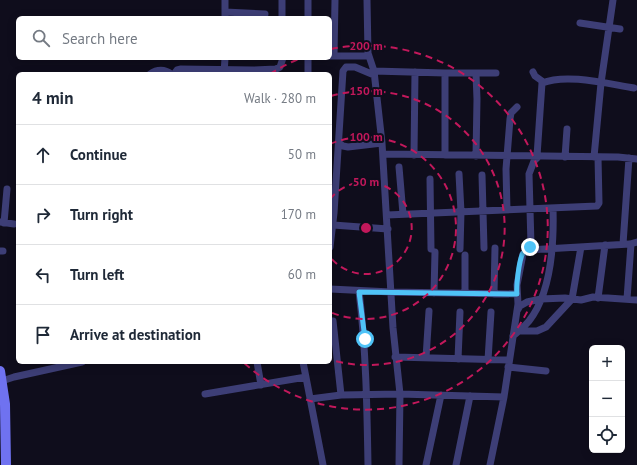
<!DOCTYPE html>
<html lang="en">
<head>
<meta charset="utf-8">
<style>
  :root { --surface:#fff; --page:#f2f2f3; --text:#1f2937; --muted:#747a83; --line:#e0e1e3 }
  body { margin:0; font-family:"PT Sans",sans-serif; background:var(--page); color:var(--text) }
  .controls { position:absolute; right:12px; bottom:12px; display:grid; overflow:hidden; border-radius:6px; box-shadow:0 2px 10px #0003 }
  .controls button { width:36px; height:36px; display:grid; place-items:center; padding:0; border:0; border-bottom:1px solid var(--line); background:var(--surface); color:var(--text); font:20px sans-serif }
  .stop { position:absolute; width:12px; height:12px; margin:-9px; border:3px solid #4fc3f7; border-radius:50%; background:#fff }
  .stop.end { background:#4fc3f7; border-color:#fff; box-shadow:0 1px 4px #0008 }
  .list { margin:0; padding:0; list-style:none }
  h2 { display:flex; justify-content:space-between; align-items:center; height:52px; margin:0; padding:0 16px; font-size:17px }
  h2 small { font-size:13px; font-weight:400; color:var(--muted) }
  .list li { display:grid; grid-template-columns:26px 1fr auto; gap:12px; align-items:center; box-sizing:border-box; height:60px; padding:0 16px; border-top:1px solid var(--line) }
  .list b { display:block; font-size:15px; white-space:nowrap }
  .list em { font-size:13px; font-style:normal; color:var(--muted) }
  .icon { flex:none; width:22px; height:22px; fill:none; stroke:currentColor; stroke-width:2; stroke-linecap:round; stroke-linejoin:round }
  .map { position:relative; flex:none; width:637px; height:465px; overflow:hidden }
  .search { position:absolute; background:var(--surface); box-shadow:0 2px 10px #0003; left:16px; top:16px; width:316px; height:44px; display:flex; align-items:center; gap:10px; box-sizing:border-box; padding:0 14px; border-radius:6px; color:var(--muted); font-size:15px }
  .panel { position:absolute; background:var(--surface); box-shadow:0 2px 10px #0003; left:16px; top:72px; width:316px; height:292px; border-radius:6px }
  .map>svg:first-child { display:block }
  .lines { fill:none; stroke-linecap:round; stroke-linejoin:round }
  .street { stroke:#3d3e76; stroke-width:7 }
  .secondary { stroke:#6f72f0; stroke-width:10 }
  .route { stroke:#4fc3f7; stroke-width:5 }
  .ring { fill:none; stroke:#c2185b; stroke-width:2; stroke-dasharray:7 5 }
  .centre { fill:#c2185b; stroke:#0f0d1c; stroke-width:2 }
  .ring-label { font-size:12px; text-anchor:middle; font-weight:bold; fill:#c2185b; stroke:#0f0d1c; stroke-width:4; stroke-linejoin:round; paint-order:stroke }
</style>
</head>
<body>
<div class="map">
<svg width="637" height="465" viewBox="0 0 637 465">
  <rect width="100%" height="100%" fill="#0f0d1c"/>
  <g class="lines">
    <!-- street -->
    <path class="street" d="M282,0v18
      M308,0v18
      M367,0l1,53 6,18 8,72 11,185 7,66 -1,71
      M225,12l40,2
      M225,18v-18
      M580,23l40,6
      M330,56h39
      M334,56l1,-56
      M308,58v16
      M374,71l71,2h51
      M533,72l2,4 7,5v2l-5,73
      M150,74c7,-5 15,-5 21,0
      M174,74l3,-4 4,-1 73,1 22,-1 4,-2 3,-9
      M224,74l1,-16
      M476,74l1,25 -1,57
      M542,83c25,-10 66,1 92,5
      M339,143l4,3 5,1 34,-4
      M383,154l235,3 19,2
      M414,155l1,-83
      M445,155v-82
      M565,157l2,-28
      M594,157l7,-74 12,-83
      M399,167l4,47
      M459,174l2,38 -1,37
      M482,175l2,73
      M430,179l1,70
      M507,210l-1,-41 4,-50 1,-6 6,-6
      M387,215l210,-9 2,-3 -1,-46
      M0,222l14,2
      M4,223l3,-34
      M333,225l55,4
      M623,244l6,-86
      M330,247l4,-34 9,-142 3,-4h9l19,8
      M528,250l3,-5 -2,-71 5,-13 5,-5
      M0,251h3
      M330,289l61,3 126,2
      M359,291c7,59 8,115 9,174
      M434,293l1,-41
      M465,293v-38
      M494,294l1,-46
      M598,298l7,-53
      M627,299l4,-55
      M517,311l3,-5 7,-4 14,-3 24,-1 16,2 12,-3 44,3
      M333,321l8,74
      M519,331h18l9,-4 26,-28 9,-52
      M513,336c6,-5 11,-9 16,-15 22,-28 25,-78 24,-113
      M395,357l114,3
      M426,358l3,-47
      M458,359l2,-47
      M488,360l3,-48
      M257,362l4,23
      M303,362l20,103
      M508,367l38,4
      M2,381l12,-4 68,-15
      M205,394l101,-17
      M310,399l31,-4 59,-1 104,3
      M426,465l15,-70
      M456,465l14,-69
      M490,465l14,-68 14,-93 -1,-19 6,-31 5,-4 102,-6 7,-2"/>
    <!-- secondary -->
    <path class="secondary" d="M0,371l5,33 1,61"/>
  </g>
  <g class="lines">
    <!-- route -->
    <path class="route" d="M365,339l-6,-47 158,2c-1,-7 2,-35 6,-41 3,-3 5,-3 7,-6"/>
  </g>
  <!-- distance rings -->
  <g class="ring">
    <path d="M330 199A46 46 0 1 1 330 257"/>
    <path d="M330 144A91 91 0 1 1 330 312"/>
    <path d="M331 96A137 137 0 1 1 331 360"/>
    <path d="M270 74A182 182 0 0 1 301 58M331 49A182 182 0 1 1 243 362"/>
  </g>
  <circle cx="366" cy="228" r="6" class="centre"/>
  <g class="ring-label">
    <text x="366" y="50">200 m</text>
    <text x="366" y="95">150 m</text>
    <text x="366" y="141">100 m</text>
    <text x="366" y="186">50 m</text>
  </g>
</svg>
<div class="controls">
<button>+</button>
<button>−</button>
<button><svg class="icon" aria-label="locate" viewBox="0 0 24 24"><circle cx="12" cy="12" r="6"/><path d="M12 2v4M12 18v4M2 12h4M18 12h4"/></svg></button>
</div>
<div class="stop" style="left:365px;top:339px"></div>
<div class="stop end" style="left:530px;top:247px"></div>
<div class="search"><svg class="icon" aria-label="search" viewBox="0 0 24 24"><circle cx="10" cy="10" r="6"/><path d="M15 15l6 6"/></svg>Search here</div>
<section class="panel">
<h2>4 min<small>Walk · 280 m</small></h2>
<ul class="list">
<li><svg class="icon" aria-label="ahead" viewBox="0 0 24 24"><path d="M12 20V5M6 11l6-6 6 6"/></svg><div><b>Continue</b></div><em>50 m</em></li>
<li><svg class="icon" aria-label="right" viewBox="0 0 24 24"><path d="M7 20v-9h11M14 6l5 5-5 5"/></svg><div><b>Turn right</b></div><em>170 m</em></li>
<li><svg class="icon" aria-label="left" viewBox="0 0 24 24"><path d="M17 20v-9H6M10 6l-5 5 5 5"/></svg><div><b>Turn left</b></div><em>60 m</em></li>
<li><svg class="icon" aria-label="arrive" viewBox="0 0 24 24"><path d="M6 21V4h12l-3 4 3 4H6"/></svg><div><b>Arrive at destination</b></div></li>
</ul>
</section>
</div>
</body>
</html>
